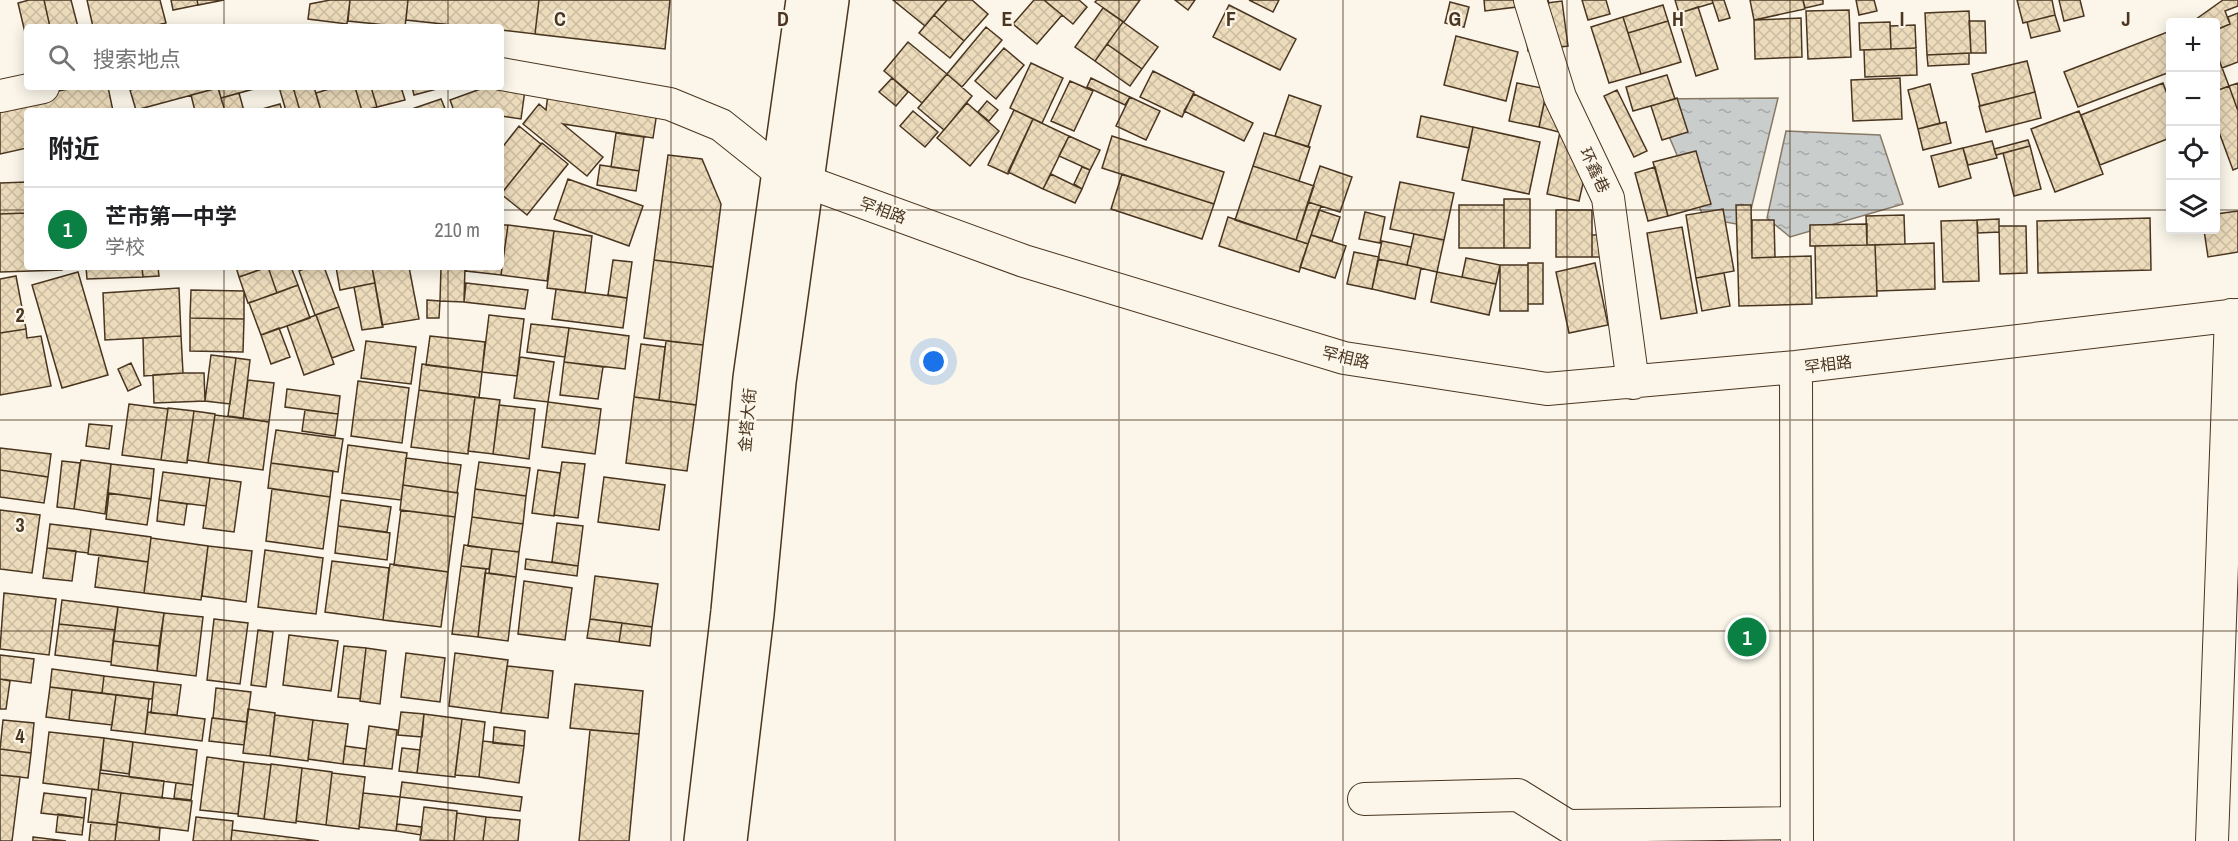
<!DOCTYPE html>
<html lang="zh">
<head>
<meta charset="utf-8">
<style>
  :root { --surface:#fff; --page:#f6f6f6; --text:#202124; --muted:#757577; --line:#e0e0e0; --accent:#0b8043 }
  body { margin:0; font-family:"Archivo Narrow","Noto Sans SC",sans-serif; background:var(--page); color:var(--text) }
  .controls { position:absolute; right:18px; top:18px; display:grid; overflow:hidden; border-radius:6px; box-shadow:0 3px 15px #0003 }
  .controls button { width:54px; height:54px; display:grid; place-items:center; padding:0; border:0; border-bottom:2px solid var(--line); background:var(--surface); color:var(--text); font:30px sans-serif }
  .you { position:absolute; left:934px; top:362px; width:21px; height:21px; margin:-15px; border:4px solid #fff; border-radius:50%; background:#1a73e8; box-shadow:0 0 0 9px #1a73e833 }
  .badge { display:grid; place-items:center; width:39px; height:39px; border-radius:50%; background:var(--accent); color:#fff; font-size:20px; font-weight:700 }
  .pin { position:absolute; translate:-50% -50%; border:3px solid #fff; box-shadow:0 2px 6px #0006 }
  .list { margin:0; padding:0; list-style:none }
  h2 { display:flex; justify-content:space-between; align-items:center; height:78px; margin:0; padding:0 24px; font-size:26px }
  h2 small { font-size:20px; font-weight:400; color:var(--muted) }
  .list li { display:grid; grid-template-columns:39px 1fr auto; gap:18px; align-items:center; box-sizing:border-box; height:84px; padding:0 24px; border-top:2px solid var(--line) }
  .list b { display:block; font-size:22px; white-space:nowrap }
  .list p { margin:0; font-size:20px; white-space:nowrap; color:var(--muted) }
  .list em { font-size:20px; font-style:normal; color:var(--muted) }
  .icon { flex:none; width:33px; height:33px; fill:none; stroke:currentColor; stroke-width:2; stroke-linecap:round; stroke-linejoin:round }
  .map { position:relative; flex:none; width:2238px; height:841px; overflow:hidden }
  .search { position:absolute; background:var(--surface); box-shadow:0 3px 15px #0003; left:24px; top:24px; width:480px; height:66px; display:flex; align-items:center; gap:15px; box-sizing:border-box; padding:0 21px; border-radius:6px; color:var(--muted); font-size:22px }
  .panel { position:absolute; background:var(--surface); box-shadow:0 3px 15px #0003; left:24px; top:108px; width:480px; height:162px; border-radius:6px }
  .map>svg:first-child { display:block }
  .water { fill:url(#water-ripples); stroke:#887966; stroke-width:1.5 }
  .building { fill:url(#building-cross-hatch); stroke:#4a3520; stroke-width:1.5 }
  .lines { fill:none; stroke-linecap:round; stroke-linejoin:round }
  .minor-casing { stroke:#4a3520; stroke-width:34 }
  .major-casing { stroke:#4a3520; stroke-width:36 }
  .minor { stroke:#fbf6e9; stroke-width:32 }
  .major { stroke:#fbf6e9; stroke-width:33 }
  .grid { fill:none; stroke:#4a3520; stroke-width:1.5; stroke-opacity:0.55 }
  .labels { text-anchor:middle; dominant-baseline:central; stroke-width:4.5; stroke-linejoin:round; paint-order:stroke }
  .street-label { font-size:16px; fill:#4a3520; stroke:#fbf6e9 }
  .grid-label { font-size:20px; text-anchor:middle; font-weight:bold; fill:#4a3520; stroke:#fbf6e9; stroke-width:4.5; stroke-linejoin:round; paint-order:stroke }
</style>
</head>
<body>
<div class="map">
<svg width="2238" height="841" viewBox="0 0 2238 841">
  <defs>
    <pattern id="water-ripples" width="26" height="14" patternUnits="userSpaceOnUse" patternTransform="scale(1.5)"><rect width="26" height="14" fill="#c9cecd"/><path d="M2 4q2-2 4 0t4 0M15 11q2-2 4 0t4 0" fill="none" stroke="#a5a8a6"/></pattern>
    <pattern id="building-cross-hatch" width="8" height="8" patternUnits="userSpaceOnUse" patternTransform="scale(1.5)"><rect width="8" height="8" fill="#ecdcbc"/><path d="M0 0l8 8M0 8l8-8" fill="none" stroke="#ccbda1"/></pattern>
  </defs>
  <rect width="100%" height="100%" fill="#fbf6e9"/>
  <!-- water -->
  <path class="water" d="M1778,98l-31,128 -43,-8 -51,-119z
    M1786,131l94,4 23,69 -113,33 -23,-19z"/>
  <!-- building -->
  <path class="building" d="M29,0h15l6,27h-23v14l-9,-38z
    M44,0h27l7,27h-28z
    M87,0h73l6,23 -18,4h-55z
    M171,0h26l1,5 -25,5z
    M197,0h27l-26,5z
    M330,0h20l-3,24 -39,-5 2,-15z
    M350,0h58l-3,27 -57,-6z
    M408,0h131l-4,34 -34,-4v-3h-30l-65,-7z
    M539,0h131l-5,49 -130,-15z
    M893,0h54l-22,26z
    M947,0h25l16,14 -24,27 -30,-26z
    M1034,0h10l18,15 -25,29 -24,-20z
    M1044,0h35l8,7 -14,17z
    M1097,0h43l-16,22 -29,-20z
    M1175,0h20l-7,10z
    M1249,0h30l-6,12z
    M1484,0h64l1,3 -64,8z
    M1582,0h24l4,14 -22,6z
    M1675,0h37l1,3 -34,10z
    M1712,0h12l6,18 -11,3z
    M1750,0h53l2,9 -51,11z
    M1803,0h20v4l-18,4z
    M1856,0h18l3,11 -18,4z
    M2017,0h35l3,15 -32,8z
    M2059,0h21l4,16 -20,5z
    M2223,0h15v6l-13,5 5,13 -14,6v-8h-24z
    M1562,1l6,45 -40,5 -5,-45z
    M1450,2l19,5 -5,20 -19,-4z
    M1229,5l67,34 -16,31 -67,-33z
    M1663,5l5,16 -40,12 -5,-16z
    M1698,7l20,62 -22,7 -19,-62z
    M1103,8l20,14 -28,39 -20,-14z
    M1849,10l2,47 -43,2 -2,-48z
    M1969,11l2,42 -44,2 -2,-42z
    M2238,13v49l-16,6 -6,-16v-22l14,-6 -2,-7z
    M934,15l30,26 -14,17 -31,-25z
    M2055,15l5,16 -29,7 -4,-16z
    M1623,17l18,57 -32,9 -18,-56z
    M1801,18l1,39 -47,2 -1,-39z
    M1668,21l13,41 -40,12 -13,-41z
    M1969,21h16l1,32h-15z
    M1123,22l35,25 -16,22 -35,-25z
    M1890,22l1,27 -31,1 -1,-27z
    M1915,25l1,23 -25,1 -1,-23z
    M986,27l16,13 -40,47 -15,-13z
    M2170,31v41l-92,35 -14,-35z
    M1456,36l62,16 -12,49 -62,-16z
    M908,42l39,32 -25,29 -38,-32z
    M1107,44l35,25 -12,17 -35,-25z
    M1004,48l20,17 -28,34 -21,-18z
    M1916,48l1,27 -52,2 -1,-27z
    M2216,52l13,34 -13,5z
    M1969,53v11l-41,2 -1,-11z
    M2027,61l8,31 -55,14 -8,-32z
    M1031,63l32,15 -21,45 -32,-15z
    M1153,71l41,21 -12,25 -42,-20z
    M947,74l25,22 -28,34 -26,-22z
    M1667,75l8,24 -42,12 -7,-24z
    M892,78l16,14 -12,14 -17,-14z
    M1091,78l39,19 -5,8 -38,-18z
    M1900,78l2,41 -49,2 -2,-41z
    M1070,81l23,10 -19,40 -23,-10z
    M1517,83l30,6 -8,38 -30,-6z
    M2163,83l7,19v36l-70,27 -19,-50z
    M2238,83v28l-9,-25z
    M1930,84l10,39 -22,6 -10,-39z
    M2229,86l9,25v57l-5,2 -17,-46v-33z
    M78,87h30l5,24h-86v37l-27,6v-51z
    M142,87h76v1l-82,22 -6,-20z
    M218,87h43l-40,11z
    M279,87h14l7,24h-14z
    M293,87h21l7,24h-21z
    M336,87h19l7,24h-41l-5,-18z
    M355,87h16l6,20 -15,4z
    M371,87h30l4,13 -28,7z
    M412,87h25v2l-23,6z
    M486,87l39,3 -4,29 -20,-3v-5h-47l-4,-11z
    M218,88l7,23h-30l-4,-16z
    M1617,90l30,61 -13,6 -30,-61z
    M2035,92l6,26 -55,14 -7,-26z
    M239,93l5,18h-19l-4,-13z
    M548,94l109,18 -4,26 -90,-14 40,33 -16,19 -64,-52 16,-20 7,6z
    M1194,94l59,29 -9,18 -60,-30z
    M1289,95l32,11 -13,41 -33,-11z
    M1130,97l30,14 -14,29 -30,-14z
    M1677,98l11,34 -26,8 -11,-34z
    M441,99l5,12h-40z
    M987,101l11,9 -9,11 -11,-9z
    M967,103l32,28 -29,35 -33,-28z
    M280,104l2,7h-27z
    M1544,104l33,7 -6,24 -32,-8z
    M1014,110l19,9 -25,55 -20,-9z
    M913,111l25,21 -13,15 -25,-21z
    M2079,111l24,63 -48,18 -24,-63z
    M1421,116l52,11 -4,21 -52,-11z
    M1033,119l36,17 -26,53 -35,-17z
    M1946,122l5,21 -28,7 -5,-21z
    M519,126l22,18 -40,50v-45z
    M1473,127l67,15 -11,52 -67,-14z
    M1560,132l33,7 -14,62 -32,-7z
    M616,133l28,4 -5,34 -28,-4z
    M1264,133l46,14 -11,34 -46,-15z
    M1069,136l31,14 -10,20 -31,-14z
    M1112,136l112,36 -10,32 -112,-36z
    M2028,140l2,6 -34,9 -2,-6z
    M1992,141l5,17 -29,7 -5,-17z
    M542,143l26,21 -41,51 -26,-21z
    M2030,146l11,43 -27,7 -11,-43z
    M1963,148l8,30 -32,9 -8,-31z
    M1696,151l15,53 -43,12 -15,-54z
    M668,155l34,4 19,45 -8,63 -59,-7z
    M600,165l39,6 -3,20 -39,-6z
    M1253,166l61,20 -18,54 -61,-20z
    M1320,166l32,11 -12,35 -32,-10z
    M1082,167l8,3 -8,19 -8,-5z
    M1655,167l13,49 -20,5 -13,-48z
    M1051,174l31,15 -7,14 -32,-14z
    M1122,174l92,30 -12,35 -91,-30z
    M568,179l75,27 -14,40 -75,-27z
    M27,182v31l-27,1v-31z
    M1400,182l54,11 -10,47 -54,-11z
    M1504,199h26v49h-26z
    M1308,202l13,4 -13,38 -12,-4z
    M1459,205h45v43h-45z
    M1736,205h15l1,53 59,-2 1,48 -73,2z
    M1723,209l11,62 -38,7 -10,-63z
    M1319,210l21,7 -8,24 -21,-6z
    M1556,210h36v47h-36z
    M2238,211v41l-30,5 -4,-27h12v-16z
    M1365,212l20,5 -5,26 -21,-4z
    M27,213v54h35v3l-62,2v-58z
    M1904,215l1,29 -38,1 -1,-29z
    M1228,217l80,27 -9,28 -80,-26z
    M2150,218l1,52 -113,3 -1,-52z
    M1999,219v13l-21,1 -1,-13z
    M1752,220h22l1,37 -23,1z
    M1977,220l2,61 -36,1 -2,-61z
    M1867,224v21l-57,1v-21z
    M501,225h7l-7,50 -35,-4 1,-4h34z
    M508,225l46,6 -7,50 -46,-6z
    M1999,226h27l1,47 -27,1z
    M1682,227l15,86 -36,6 -14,-86z
    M554,231l38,5 -7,57 -38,-5z
    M1414,234l30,6 -7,32 -30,-7z
    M1311,235l35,11 -11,32 -35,-11z
    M1592,235h28v22h-28z
    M1382,241l29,6 -4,18 -29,-6z
    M1934,243l1,46 -58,2 -2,-46z
    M1867,245h8l2,51 -61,2 -1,-52z
    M1354,252l25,5 -7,32 -25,-5z
    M1466,258l34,7 -4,19 -34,-7z
    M1378,259l43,9 -6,31 -43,-10z
    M613,260l19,2 -5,36 -19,-3z
    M654,260l59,7 -10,78 -59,-7z
    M1528,263h15v41h-15z
    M1595,263l13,62 -39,8 -13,-61z
    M1500,265h28v46h-28z
    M86,267h56l1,10 -56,2z
    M142,267h16l1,9 -16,1z
    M236,267h31l-28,10z
    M268,267h23l7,18 -21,8z
    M268,267l9,26 -29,10 -9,-26z
    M309,267h15l15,40 -24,8 -16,-44z
    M336,267h36l3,16 -35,7z
    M372,267h37l10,52 -37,6z
    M441,267h24l-1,35 -24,-1z
    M78,272l30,103 -46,13 -30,-103z
    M1437,272l59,12 -7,31 -58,-13z
    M1724,273l6,33 -28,5 -6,-33z
    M16,276l10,53 -26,4v-54z
    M375,283l8,44 -21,3 -8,-43z
    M466,283l62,7 -3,19 -61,-7z
    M298,285l12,33 -49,17 -12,-32z
    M179,288l2,48 -76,4 -2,-47z
    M556,289l71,9 -4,30 -71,-9z
    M191,290l53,1v28l-54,-1z
    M427,300l13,1 -1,17h-12z
    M339,307l15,43 -22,8 -16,-43z
    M316,315l18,49 -30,11 -17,-49z
    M489,315l35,4 -7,57 -35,-4z
    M190,318l54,1 -1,33 -53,-1z
    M531,324l38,4 -4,29 -38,-5z
    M279,328l11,29 -19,7 -10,-29z
    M569,328l60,8 -4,33 -61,-7z
    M26,329l1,9 14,-2 10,50 -51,9v-62z
    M181,336l2,37 -39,3 -1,-38z
    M430,336l55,6 -3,30 -56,-7z
    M366,341l50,6 -5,37 -50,-6z
    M666,341l37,4 -7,60 -37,-5z
    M641,344l24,3 -6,53 -25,-3z
    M211,355l25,3 -6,46 -25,-3z
    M520,357l34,5 -6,40 -34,-4z
    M236,358l14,2 -7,58 -15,-2z
    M564,362l39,5 -5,32 -38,-4z
    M131,363l10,22 -13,6 -10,-22z
    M422,364l60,8 -3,26 -60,-8z
    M183,373h21l1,28 -51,2 -1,-28z
    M248,380l26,3 -5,39 -26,-4z
    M358,381l51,7 -7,55 -51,-7z
    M287,389l53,7 -2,18 -53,-7z
    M419,390l56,7 -7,57 -57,-7z
    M475,397l25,3 -7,54 -25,-3z
    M634,397l62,8 -9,66 -61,-8z
    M548,402l53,7 -6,45 -53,-7z
    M129,404l39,5 -7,51 -39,-5z
    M499,405l36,4 -6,50 -36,-5z
    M168,408l26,3 -7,52 -26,-3z
    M305,410l33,4 -3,22 -33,-5z
    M194,411l21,3 -7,49 -21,-3z
    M215,415l54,7 -6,48 -55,-7z
    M89,424l23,2 -3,23 -23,-3z
    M276,430l67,9 -5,33 -67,-9z
    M348,445l59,8 -6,47 -59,-7z
    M0,448l51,6 -3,23 -48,-7z
    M406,458l55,7 -4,28 -54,-8z
    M81,460l30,4 -6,50 -31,-5z
    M62,461l18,2 -6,46 -17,-2z
    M479,462l51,6 -4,28 -51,-7z
    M562,462l23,2 -7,54 -24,-3z
    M271,463l62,8 -3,26 -62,-9z
    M111,464l43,5 -3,30 -43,-6z
    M0,470l48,7 -4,26 -44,-6z
    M538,470l22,3 -6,43 -22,-3z
    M163,472l47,6 -4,28 -47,-6z
    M604,477l61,8 -6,45 -61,-8z
    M210,478l31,4 -7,50 -31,-4z
    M403,485l55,8 -3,24 -55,-7z
    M272,489l58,8 -7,52 -57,-8z
    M475,489l51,7 -3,28 -51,-7z
    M109,493l42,6 -4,26 -41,-6z
    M159,500l28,4 -3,21 -27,-4z
    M341,500l50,7 -4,25 -49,-6z
    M0,510l40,5 -8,58 -32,-4z
    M401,510l54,7 -7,55 -54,-7z
    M472,517l51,7 -4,28 -51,-6z
    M557,523l26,3 -5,40 -26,-4z
    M50,524l41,5 -3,24 -41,-5z
    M338,526l52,7 -3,27 -52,-7z
    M91,529l60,8 -3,25 -60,-8z
    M151,538l57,8 -7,54 -57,-7z
    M464,545l28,4 -3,20 -28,-3z
    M208,546l44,5 -6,51 -44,-6z
    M47,548l29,3 -4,30 -29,-3z
    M492,549l27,3 -3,25 -27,-4z
    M265,550l58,8 -7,56 -58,-7z
    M99,555l49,7 -4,31 -49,-6z
    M526,559l52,7 -1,10 -52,-7z
    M332,561l57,7 -6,52 -58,-8z
    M390,564l58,8 -7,55 -58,-7z
    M461,566l25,3 -8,68 -26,-3z
    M485,573l31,4 -8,64 -30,-4z
    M595,576l63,8 -6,43 -62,-8z
    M524,581l48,7 -7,52 -47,-6z
    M4,593l52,6 -7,56 -49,-6z
    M62,600l56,7 -3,23 -56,-6z
    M118,607l46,6 -5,33 -46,-5z
    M164,613l39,4 -7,59 -39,-5z
    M214,619l34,4 -8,61 -33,-4z
    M590,619l32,4 -3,19 -32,-4z
    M622,623l30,4 -2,19 -31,-4z
    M59,624l56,6 -4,32 -56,-7z
    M258,630l15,2 -7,55 -15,-2z
    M289,635l49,6 -7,50 -48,-6z
    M113,641l46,5 -2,25 -46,-6z
    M344,646l22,2 -6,51 -22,-2z
    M366,648l20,3 -6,53 -20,-3z
    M406,653l39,5 -5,44 -39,-5z
    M455,653l53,7 -7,53 -52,-7z
    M0,655l34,4 -3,24 -31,-4z
    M507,666l46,5 -5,47 -47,-5z
    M52,669l52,7 -2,17 -52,-6z
    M104,676l50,6 -2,17 -50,-6z
    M0,679l10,2 -4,28h-6z
    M154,682l27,3 -4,30 -26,-2z
    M575,684l68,7 -4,43 -69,-6z
    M50,687l22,3 -3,30 -23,-3z
    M216,688l35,4 -4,30 -34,-4z
    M72,690l44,5 -4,30 -43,-5z
    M116,695l33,4 -4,35 -34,-4z
    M248,709l27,4 -5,43 -27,-3z
    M148,712l57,7 -3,22 -57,-7z
    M401,712l23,2 -2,23 -24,-2z
    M424,714l38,5 -7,58 -38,-4z
    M275,715l38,5 -5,41 -38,-5z
    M212,718l35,4 -3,23 -35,-4z
    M462,719l23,3 -6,55 -24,-2z
    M3,720l31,3 -3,30 -31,-4z
    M313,720l35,4 -5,40 -35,-5z
    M369,726l28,4 -5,39 -28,-3z
    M494,727l31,4 -1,15 -31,-3z
    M590,730l49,4 -10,107h-50z
    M49,732l55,6 -6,52 -55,-7z
    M104,738l29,4 -4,32 -28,-4z
    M483,741l41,5 -5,37 -40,-6z
    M133,742l64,8 -4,35 -64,-8z
    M345,746l21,3 -2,17 -21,-2z
    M402,748l18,2 -3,23 -18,-2z
    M0,749l31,4 -3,25 -28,-3z
    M207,757l37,5 -6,52 -38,-4z
    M244,762l27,3 -7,54 -26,-3z
    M271,764l31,4 -6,55 -32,-4z
    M302,768l30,4 -6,53 -30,-4z
    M100,773l64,8 -2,17 -64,-8z
    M332,773l33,4 -6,52 -33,-4z
    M0,775l20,2 -8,64h-12z
    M402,782l120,15 -2,14 -120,-14z
    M176,783l17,2 -2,15 -17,-2z
    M92,789l29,4 -4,32 -29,-3z
    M44,793l42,5 -2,20 -43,-5z
    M121,793l71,8 -4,30 -71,-9z
    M363,793l37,4 -4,34 -37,-4z
    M424,807l33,4 -3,30 -34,-1z
    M457,813l29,4 -3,24h-29z
    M58,814l26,4 -2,17 -26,-3z
    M196,817l37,4 -2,20h-38z
    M486,817l34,3 -2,21h-35z
    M91,822l26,3 -2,16h-26z
    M117,822l43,6 -1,13h-44z
    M397,824l25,3 -1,8 -25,-4z
    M232,830l87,11h-88z
    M33,837l33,4h-33z"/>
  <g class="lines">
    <defs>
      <path id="minor" d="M1530,0l30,97 48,101 25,185
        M501,74l169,30 51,21 59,47 244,89 320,97 203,31 249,-22 442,-52
        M0,96l43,-9
        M1796,367l1,474
        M1364,799l154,-4 50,31 229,-3
        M2212,841l19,-526"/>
      <path id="major" d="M701,841l27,-230 22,-233 53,-378
        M730,841l27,-227 22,-232 53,-382"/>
    </defs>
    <!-- minor casing -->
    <use href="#minor" class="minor-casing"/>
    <!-- major casing -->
    <use href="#major" class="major-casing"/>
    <!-- minor -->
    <use href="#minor" class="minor"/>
    <!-- major -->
    <use href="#major" class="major"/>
  </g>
  <!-- grid -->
  <path class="grid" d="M224,0v27M448,0v27M671,0v841M895,0v841M1119,0v841M1343,0v841M1567,0v841M1790,0v841M2014,0v841M224,87v24M448,87v24M0,210h27M501,210h1669M2216,210h22M224,267v574M448,267v574M0,420h2238M0,631h2238"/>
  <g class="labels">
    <!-- street labels -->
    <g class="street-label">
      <text transform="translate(1595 170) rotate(65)">环鑫巷</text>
      <text transform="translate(883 210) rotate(20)">罕相路</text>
      <text transform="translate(1346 357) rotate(13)">罕相路</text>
      <text transform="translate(1828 364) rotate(-7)">罕相路</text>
      <text transform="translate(747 420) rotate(-85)">金塔大街</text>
    </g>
  </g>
  <g class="grid-label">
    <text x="560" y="26">C</text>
    <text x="783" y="26">D</text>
    <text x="1007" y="26">E</text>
    <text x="1231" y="26">F</text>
    <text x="1455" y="26">G</text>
    <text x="1678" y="26">H</text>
    <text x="1902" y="26">I</text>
    <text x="2126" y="26">J</text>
    <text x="20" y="322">2</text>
    <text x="20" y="532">3</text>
    <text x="20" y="743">4</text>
  </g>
</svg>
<div class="controls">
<button>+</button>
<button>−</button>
<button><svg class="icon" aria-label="locate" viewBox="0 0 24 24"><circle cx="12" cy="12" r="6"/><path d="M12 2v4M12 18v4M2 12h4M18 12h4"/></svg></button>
<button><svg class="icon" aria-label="layers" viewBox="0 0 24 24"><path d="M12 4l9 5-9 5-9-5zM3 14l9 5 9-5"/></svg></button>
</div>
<div class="you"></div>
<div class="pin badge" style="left:1747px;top:637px">1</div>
<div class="search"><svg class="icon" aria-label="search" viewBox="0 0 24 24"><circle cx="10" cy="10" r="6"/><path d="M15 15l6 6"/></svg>搜索地点</div>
<section class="panel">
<h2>附近<small></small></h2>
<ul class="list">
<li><span class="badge">1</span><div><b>芒市第一中学</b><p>学校</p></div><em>210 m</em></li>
</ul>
</section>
</div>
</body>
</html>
